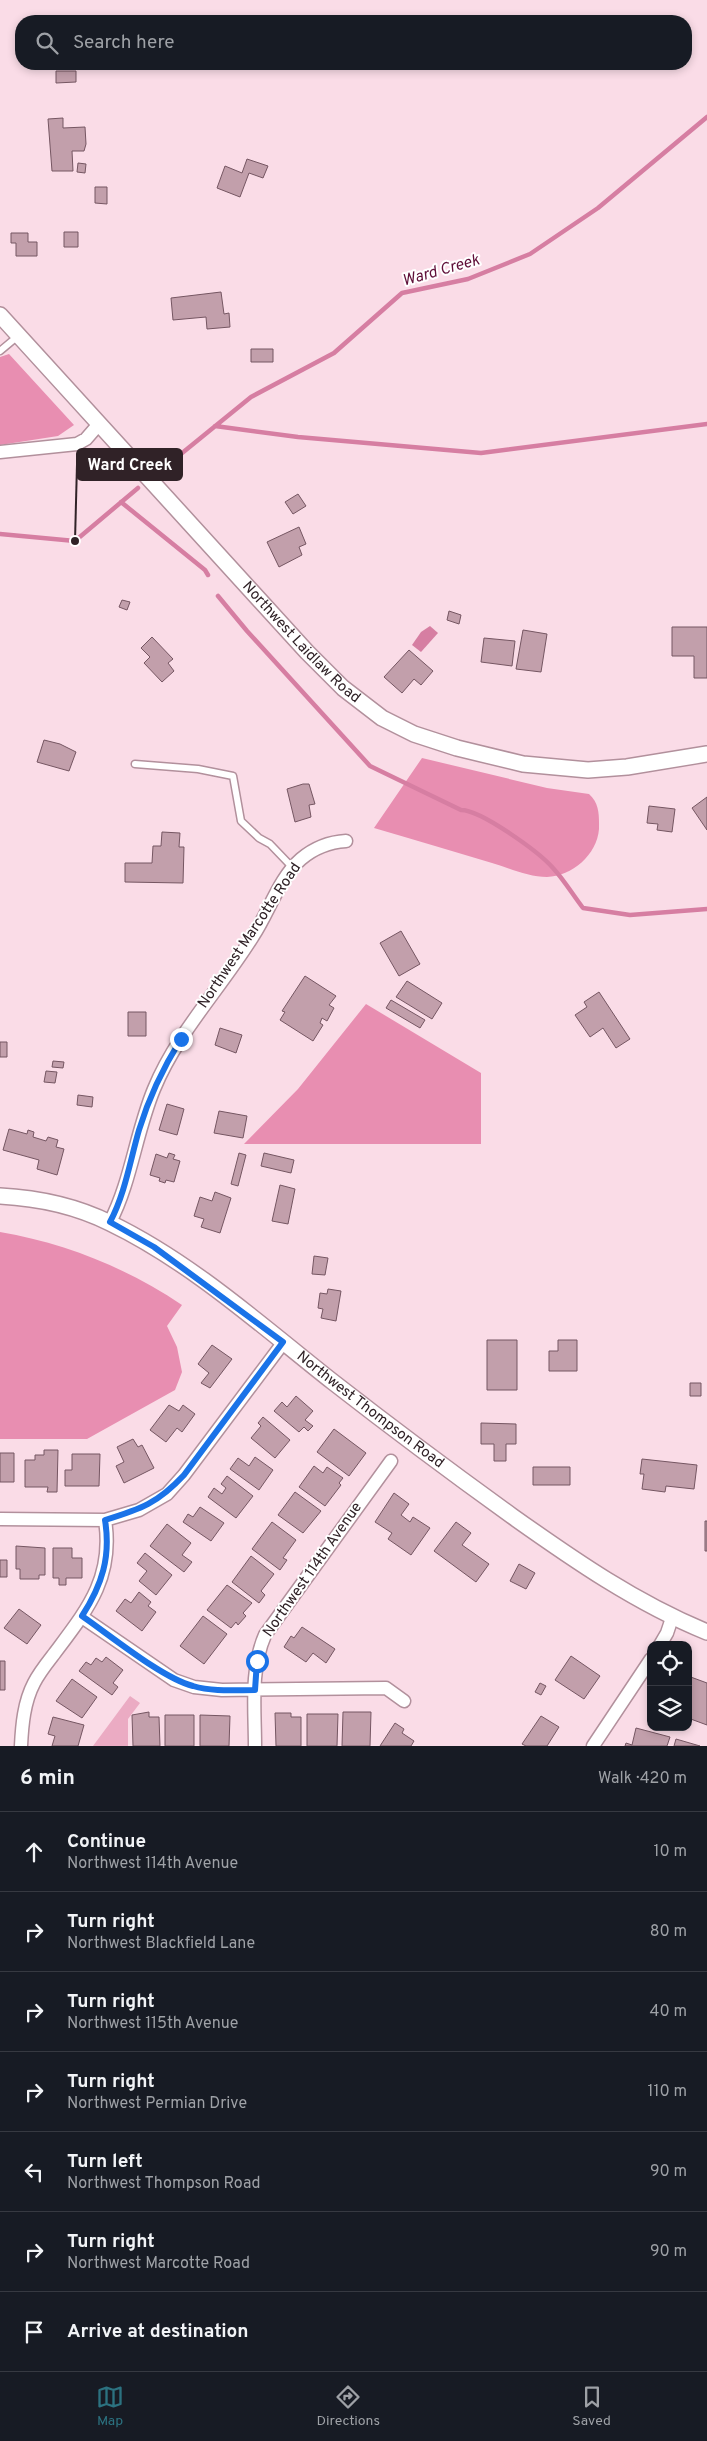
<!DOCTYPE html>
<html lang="en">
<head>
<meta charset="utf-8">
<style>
  :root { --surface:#171b24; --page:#242831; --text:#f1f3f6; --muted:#9ea1a6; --line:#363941; --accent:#2c7280 }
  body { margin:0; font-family:Overpass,sans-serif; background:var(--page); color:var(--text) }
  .controls { position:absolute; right:15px; bottom:15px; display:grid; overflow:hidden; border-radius:10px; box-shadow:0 2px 8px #0003 }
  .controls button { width:45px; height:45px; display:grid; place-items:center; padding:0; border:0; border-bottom:1px solid var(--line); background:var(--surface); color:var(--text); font:25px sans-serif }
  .stop { position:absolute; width:15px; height:15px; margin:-11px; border:4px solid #1a73e8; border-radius:50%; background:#fff }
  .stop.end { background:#1a73e8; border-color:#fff; box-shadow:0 1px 5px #0008 }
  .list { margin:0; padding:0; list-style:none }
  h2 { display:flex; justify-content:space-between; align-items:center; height:65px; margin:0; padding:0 20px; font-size:21px }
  h2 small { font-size:16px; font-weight:400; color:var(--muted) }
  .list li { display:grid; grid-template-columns:32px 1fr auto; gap:15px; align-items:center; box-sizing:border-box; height:80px; padding:0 20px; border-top:1px solid var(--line) }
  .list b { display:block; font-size:19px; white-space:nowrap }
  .list p { margin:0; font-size:16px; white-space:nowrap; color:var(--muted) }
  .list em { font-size:16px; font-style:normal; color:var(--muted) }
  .icon { flex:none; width:28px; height:28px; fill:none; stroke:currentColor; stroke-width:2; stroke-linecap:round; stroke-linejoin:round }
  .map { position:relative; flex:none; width:707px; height:1746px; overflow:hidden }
  .search { position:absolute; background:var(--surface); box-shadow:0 2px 8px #0003; left:15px; right:15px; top:15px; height:55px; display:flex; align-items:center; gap:12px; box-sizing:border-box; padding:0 18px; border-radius:20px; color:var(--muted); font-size:19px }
  .sheet { height:625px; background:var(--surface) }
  nav { display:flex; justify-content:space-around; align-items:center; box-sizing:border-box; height:70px; border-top:1px solid var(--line); background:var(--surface); font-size:14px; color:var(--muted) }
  nav a { display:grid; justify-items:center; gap:2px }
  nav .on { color:var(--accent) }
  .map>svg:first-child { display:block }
  .green { fill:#ebabc3 }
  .forest { fill:#e88eb1 }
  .water { fill:#d67ea2 }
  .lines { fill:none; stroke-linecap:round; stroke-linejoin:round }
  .stream { stroke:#d67ea2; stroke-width:4.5 }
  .building { fill:#c29fab; stroke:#755662 }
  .service-casing { stroke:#b2909c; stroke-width:9 }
  .minor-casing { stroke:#b2909c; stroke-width:15 }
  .tertiary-casing { stroke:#b2909c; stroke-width:18 }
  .service { stroke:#fff; stroke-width:6 }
  .minor { stroke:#fff; stroke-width:12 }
  .tertiary { stroke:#fff; stroke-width:15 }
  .route { stroke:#1a73e8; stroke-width:6 }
  .labels { text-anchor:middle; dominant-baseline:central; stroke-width:4; stroke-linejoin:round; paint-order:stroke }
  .street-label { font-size:15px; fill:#302227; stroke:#fff }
  .water-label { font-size:16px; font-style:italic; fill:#5f0f38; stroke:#fff }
  .leader { fill:none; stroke:#302227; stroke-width:2 }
  .callout-dot { fill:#302227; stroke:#fff; stroke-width:2 }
  .callout { fill:#302227; stroke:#302227; stroke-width:2 }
  .callout-label { font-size:16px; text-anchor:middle; font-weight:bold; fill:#fff }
</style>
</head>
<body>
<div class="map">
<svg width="707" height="1746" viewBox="0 0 707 1746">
  <rect width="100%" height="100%" fill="#fadce7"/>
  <!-- green -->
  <path class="green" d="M130,1696l10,7 -12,16v27h-35z"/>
  <!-- forest -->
  <path class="forest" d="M9,354l65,71 -16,11 -58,9v-88z
    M422,758l125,30 42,6c11,10 10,22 10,35 -2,26 -27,47 -52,48 -18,0 -38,-9 -55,-14 -39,-12 -78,-23 -118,-35z
    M366,1004l115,69v71h-237l54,-55z
    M0,1232c65,11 127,36 182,73l-15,21 10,21 5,25 -7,18 -88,49h-87z"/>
  <!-- water -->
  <path class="water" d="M430,626l8,7 -17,19 -9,-7 9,-13z"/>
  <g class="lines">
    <!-- stream -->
    <path class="stream" d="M215,426l83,11 183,16 226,-29
      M160,471l91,-74 83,-44 68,-60 66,-14 62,-25 68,-46 109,-91
      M121,502l84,68 3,5
      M0,534l75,7 63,-53
      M218,596l29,35 123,135 91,44c20,0 78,42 92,58 11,12 20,27 30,40l47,7 77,-6"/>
  </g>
  <!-- building -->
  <path class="building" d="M56,71h20v11l-20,1z
    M63,118v10l22,-1 1,17 -2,7h-12l1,20h-21l-4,-52z
    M247,159l21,7 -5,12 -14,-5 -9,24 -23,-9 8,-22 17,7z
    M78,163l8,1 -1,9 -8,-1z
    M95,187h12v17l-12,-1z
    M64,232h14v15h-14z
    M11,233h17v9h9v14h-21v-13h-5z
    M221,292l3,22 5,-1 1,14 -23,2 -1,-12 -33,3 -2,-22z
    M251,349h22v13h-22z
    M298,494l8,12 -13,8 -8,-12z
    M299,527l7,17 -7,3 3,8 -23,12 -12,-25z
    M122,600l8,2 -3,8 -8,-3z
    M449,611l12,4 -2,9 -12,-4z
    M672,627h35v51h-13v-22h-22z
    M523,630l24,4 -6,38 -25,-3z
    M152,637l21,22 -5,4 6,8 -12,11 -18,-19 6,-6 -9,-9z
    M484,638l31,3 -3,25 -31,-4z
    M409,650l24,21 -12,14 -7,-6 -12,14 -18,-16z
    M44,740l16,4 16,8 -7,19 -32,-9z
    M303,784h6l6,20 -6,1 2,12 -16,5 -8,-33z
    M707,797v33l-15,-22z
    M649,806l26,3 -3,23 -15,-2 1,-6 -11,-1z
    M162,832l18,1 -1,14h5l-1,36 -58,-1v-19h27l1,-17h8z
    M401,931l19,33 -21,12 -19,-33z
    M305,976l31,20 -7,9 5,3 -7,13 -5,-3 -2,5 3,2 -10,16 -33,-21 5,-8 -3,-1z
    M407,981l35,22 -10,16 -36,-22z
    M599,992l31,47 -14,9 -13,-20 -13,9 -15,-22 12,-8 -3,-5z
    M391,1000l34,20 -5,8 -34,-20z
    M128,1012h18v24h-18z
    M220,1028l22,7 -6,18 -21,-8z
    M0,1042h7v15h-7z
    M53,1061l11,1 -1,6 -11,-1z
    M46,1071l11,1 -2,11 -11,-1z
    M78,1095l15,2 -1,10 -15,-2z
    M167,1104l17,5 -7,26 -18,-5z
    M219,1111l28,5 -4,22 -29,-5z
    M9,1129l18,5 1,-4 6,2 -1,5 13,4 2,-4 10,3 -2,7 8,2 -7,26 -20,-6 2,-9 -36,-10z
    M169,1153l6,2 -2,4 7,2 -6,21 -8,-2 -1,3 -6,-2 1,-3 -10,-3 6,-21 11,4z
    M239,1153l7,2 -8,31 -7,-2z
    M264,1153l30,7 -3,13 -30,-7z
    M280,1185l15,4 -7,35 -16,-3z
    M215,1192l16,6 -11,35 -19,-6 3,-8 -10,-3 6,-19 12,4z
    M314,1256l14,2 -3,17 -13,-1z
    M328,1289l13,2 -5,30 -15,-3 2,-9 -5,-1 2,-15 7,1z
    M487,1340h30v50h-30z
    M558,1340h19v31h-28v-20h9z
    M212,1345l20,14 -22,29 -9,-5 8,-10 -11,-9z
    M690,1383h11v13h-11z
    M296,1396l17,15 -8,9 8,6 -5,5 -4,-4 -5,5 -25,-21 8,-9 5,5z
    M169,1405l10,6 4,-6 12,9 -13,18 -5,-4 -11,14 -16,-12z
    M263,1417l27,23 -15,18 -24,-20 10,-12 -3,-3z
    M481,1423l35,1v20h-10v17h-12v-17h-13z
    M334,1429l32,24 -17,23 -32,-24z
    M133,1439l5,8 4,-2 12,23 -30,15 -8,-17 8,-4 -7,-15z
    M44,1450h14l-1,42h-10l1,-5h-23v-27h10v-5h9z
    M0,1453h14v29h-14z
    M72,1454h28l-1,32h-34v-16h7z
    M255,1457l18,13 -14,20 -29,-21 8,-11 11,8z
    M642,1459l55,6 -3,24 -28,-3 -1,6 -23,-3 2,-15h-4z
    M314,1466l9,7 4,-6 16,11 -4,5 2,2 -16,21 -26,-19z
    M533,1467h37v18h-37z
    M227,1476l26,20 -17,22 -28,-21 6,-9 8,6 4,-6 -5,-4z
    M295,1492l26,19 -18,22 -25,-18z
    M394,1493l15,11 -8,11 9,7 3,-5 17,11 -19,27 -23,-16 4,-6 -17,-11z
    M200,1507l24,16 -13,18 -28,-19 5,-8 5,3z
    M705,1521h2v30h-2z
    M272,1522l24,18 -13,18 4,2 -7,10 -28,-21z
    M456,1522l15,11 -9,12 27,19 -13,18 -42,-31z
    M167,1524l24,19 -9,12 10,7 -8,10 -34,-26z
    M16,1546l29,2v27h-6v4h-19v-10h-4z
    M53,1548h19v10h10v20h-16v7h-7v-7h-6z
    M145,1553l27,22 -16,20 -17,-14 8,-10 -10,-8z
    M251,1556l23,18 -13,17 4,4 -6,8 -27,-21z
    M0,1560h7v17h-7z
    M519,1564l16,9 -9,16 -16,-8z
    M227,1585l25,18 -9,10 3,3 -8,9 -2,-3 -5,6 -24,-18z
    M139,1592l12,10 -3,4 8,6 -14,19 -26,-20 9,-12 6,4z
    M19,1609l22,16 -14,19 -23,-16z
    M203,1616l24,18 -23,30 -24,-18z
    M302,1627l33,22 -9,14 -13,-10 -7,9 -22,-15 7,-11 3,2z
    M571,1656l29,20 -16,23 -29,-19z
    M106,1657l17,13 -10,13 5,4 -6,8 -33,-24 7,-9 5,3 5,-7 6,4z
    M0,1661h5v29h-5z
    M688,1676l19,7v42l-19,-7z
    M72,1679l25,18 -15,21 -26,-17z
    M540,1683l6,3 -5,9 -6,-3z
    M149,1712v5h10l1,29h-27l-1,-31z
    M343,1712h28l-1,34h-28z
    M275,1713h16v4h10v29h-25z
    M307,1714h31l-1,32h-30z
    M165,1715h29v31h-29z
    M200,1715l30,1 -1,30h-29z
    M541,1716l18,11 -12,19h-21l-4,-2z
    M53,1717l31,8 -6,21h-26l3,-10 -7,-2z
    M395,1723l9,6 -2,4 12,8 -3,5h-31z
    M636,1728l34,9 -3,9h-42l1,-3 6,2z
    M676,1739l24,7h-26z"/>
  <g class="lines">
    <defs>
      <path id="service" d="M0,351l18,-15
        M135,764l63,5 35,7 8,45 18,17 11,6 23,24"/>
      <path id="minor" d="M0,452l77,-8 9,-5 13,-15
        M110,1222c21,-40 26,-90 44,-133 23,-56 67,-101 99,-153 16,-24 26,-58 48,-77 13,-11 29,-17 45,-18
        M0,1519l105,1 34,-10 28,-16 17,-19 99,-132
        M82,1617l92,63 20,7 28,3 164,-2 18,13
        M660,1645l7,-12 5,-15
        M21,1746c1,-21 3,-44 13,-63 5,-10 13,-20 20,-29 33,-44 60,-76 51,-134
        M255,1746c0,-36 -5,-77 10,-111l126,-174
        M593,1746l58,-87"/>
      <g id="tertiary">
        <path id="s1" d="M0,315l307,337 36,36 39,30 32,16 43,14 66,16 65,6 39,-3 80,-13"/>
        <path id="s2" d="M0,1196c37,2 76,10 110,27 81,39 152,103 223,159 59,46 118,90 179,134 62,44 124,87 195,116"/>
      </g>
    </defs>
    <!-- service casing -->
    <use href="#service" class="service-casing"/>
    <!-- minor casing -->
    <use href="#minor" class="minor-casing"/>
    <!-- tertiary casing -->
    <use href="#tertiary" class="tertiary-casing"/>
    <!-- service -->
    <use href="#service" class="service"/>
    <!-- minor -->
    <use href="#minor" class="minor"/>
    <!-- tertiary -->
    <use href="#tertiary" class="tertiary"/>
  </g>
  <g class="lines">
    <!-- route -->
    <path class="route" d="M181,1039c-18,29 -32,58 -42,91 -9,31 -14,64 -29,92l44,25 129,95 -99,133c-26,28 -43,34 -79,45 6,37 -3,65 -23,96 29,20 80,62 111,70 20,6 42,4 62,4l2,-29"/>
  </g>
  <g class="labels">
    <!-- street labels -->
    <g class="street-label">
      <text stroke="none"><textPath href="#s1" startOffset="445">Northwest Laidlaw Road</textPath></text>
      <text transform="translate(250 936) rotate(-56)">Northwest Marcotte Road</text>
      <text stroke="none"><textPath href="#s2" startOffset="435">Northwest Thompson Road</textPath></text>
      <text transform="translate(313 1570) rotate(-55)">Northwest 114th Avenue</text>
    </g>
    <!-- water labels -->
    <g class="water-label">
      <text transform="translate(441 271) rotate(-16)">Ward Creek</text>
    </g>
  </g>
  <!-- callouts -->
  <path class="leader" d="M75 541L77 464"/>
  <circle class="callout-dot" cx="75" cy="541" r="5"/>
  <rect class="callout" x="77" y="449" width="105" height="31" rx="5"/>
  <g class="callout-label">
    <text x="130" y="470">Ward Creek</text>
  </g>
</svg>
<div class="controls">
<button><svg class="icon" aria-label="locate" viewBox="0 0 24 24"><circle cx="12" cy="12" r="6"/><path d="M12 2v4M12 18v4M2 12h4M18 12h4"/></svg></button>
<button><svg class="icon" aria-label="layers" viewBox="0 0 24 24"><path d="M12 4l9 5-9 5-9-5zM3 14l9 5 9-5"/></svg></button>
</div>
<div class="stop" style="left:257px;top:1661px"></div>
<div class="stop end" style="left:181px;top:1039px"></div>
<div class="search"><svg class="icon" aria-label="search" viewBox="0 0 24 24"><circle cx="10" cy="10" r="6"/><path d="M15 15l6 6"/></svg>Search here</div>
</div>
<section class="sheet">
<h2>6 min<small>Walk · 420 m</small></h2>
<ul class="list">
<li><svg class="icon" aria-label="ahead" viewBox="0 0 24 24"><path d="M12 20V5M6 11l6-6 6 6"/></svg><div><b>Continue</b><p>Northwest 114th Avenue</p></div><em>10 m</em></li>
<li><svg class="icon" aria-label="right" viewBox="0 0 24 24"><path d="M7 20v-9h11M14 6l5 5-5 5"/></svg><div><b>Turn right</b><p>Northwest Blackfield Lane</p></div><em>80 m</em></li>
<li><svg class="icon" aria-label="right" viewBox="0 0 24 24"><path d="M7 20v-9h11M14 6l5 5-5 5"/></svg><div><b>Turn right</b><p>Northwest 115th Avenue</p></div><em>40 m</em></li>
<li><svg class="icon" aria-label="right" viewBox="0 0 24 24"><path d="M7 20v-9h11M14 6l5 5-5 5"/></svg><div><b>Turn right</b><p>Northwest Permian Drive</p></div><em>110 m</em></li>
<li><svg class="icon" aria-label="left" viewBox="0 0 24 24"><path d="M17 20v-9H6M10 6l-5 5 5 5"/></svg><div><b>Turn left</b><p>Northwest Thompson Road</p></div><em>90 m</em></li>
<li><svg class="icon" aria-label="right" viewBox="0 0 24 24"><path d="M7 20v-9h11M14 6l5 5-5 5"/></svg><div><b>Turn right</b><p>Northwest Marcotte Road</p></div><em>90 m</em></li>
<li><svg class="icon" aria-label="arrive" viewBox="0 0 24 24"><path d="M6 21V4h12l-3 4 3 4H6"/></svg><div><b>Arrive at destination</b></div></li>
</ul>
</section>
<nav>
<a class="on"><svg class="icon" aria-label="map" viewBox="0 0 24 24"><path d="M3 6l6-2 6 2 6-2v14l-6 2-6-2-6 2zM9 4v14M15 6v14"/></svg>Map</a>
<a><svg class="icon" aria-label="directions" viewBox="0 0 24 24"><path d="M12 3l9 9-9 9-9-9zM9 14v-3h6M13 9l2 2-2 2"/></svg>Directions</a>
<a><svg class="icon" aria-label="saved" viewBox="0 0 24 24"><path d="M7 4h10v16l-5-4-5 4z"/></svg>Saved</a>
</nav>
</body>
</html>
